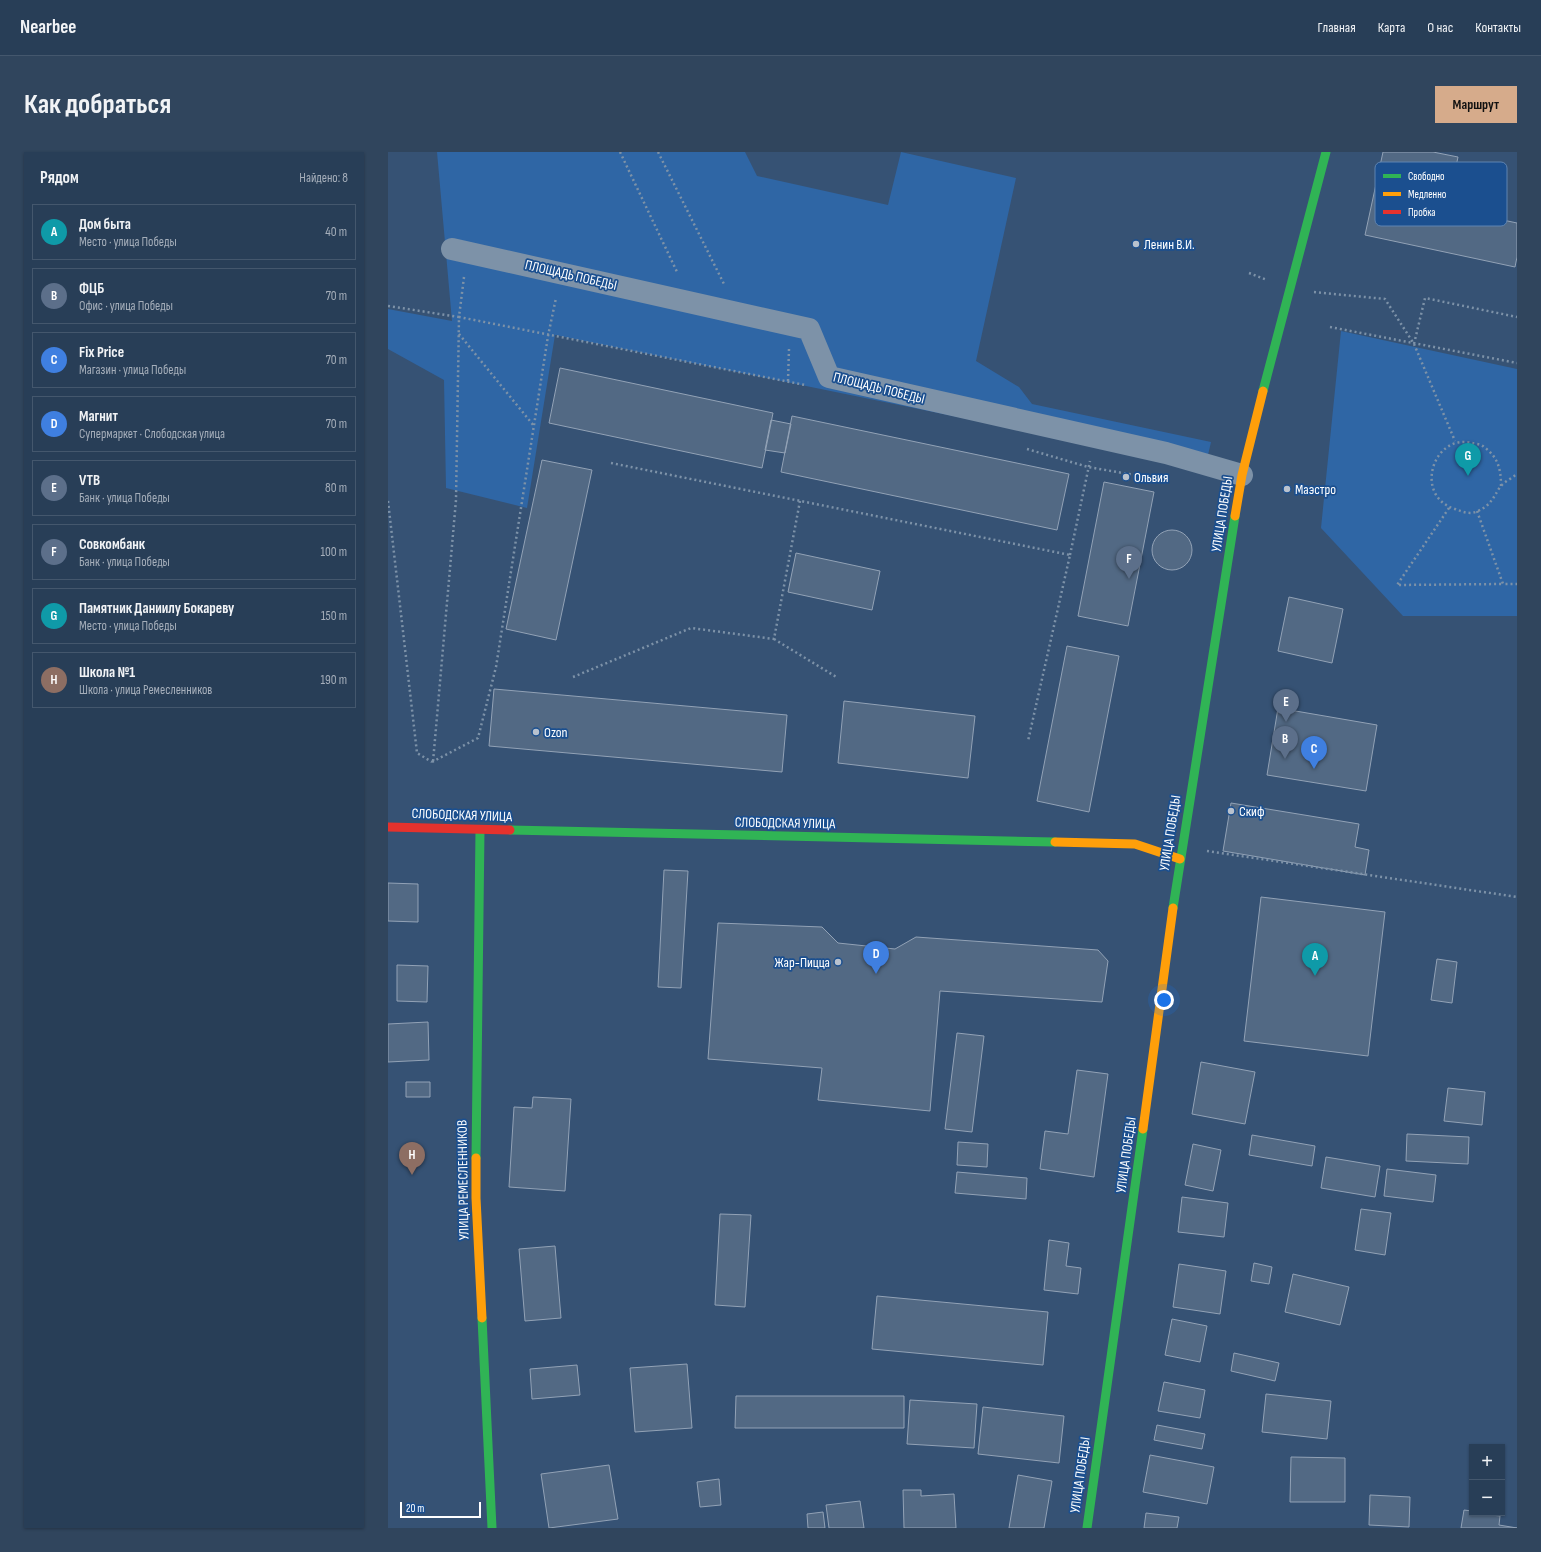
<!DOCTYPE html>
<html lang="ru">
<head>
<meta charset="utf-8">
<style>
  :root { --surface:#283e57; --page:#30455d; --text:#f1f3f6; --muted:#a5aeba; --line:#44576d; --accent:#d6ab8b }
  body { margin:0; font-family:"Sofia Sans Condensed",sans-serif; background:var(--page); color:var(--text) }
  .controls { position:absolute; right:12px; bottom:12px; display:grid; overflow:hidden; border-radius:0px; box-shadow:0 1px 3px #0004 }
  .controls button { width:36px; height:36px; display:grid; place-items:center; padding:0; border:0; border-bottom:1px solid var(--line); background:var(--surface); color:var(--text); font:20px sans-serif }
  .scale { position:absolute; left:12px; bottom:10px; width:81px; box-sizing:border-box; padding-left:4px; border:2px solid #fff; border-top:0; font-size:11px; line-height:14px; white-space:nowrap; color:#fff; -webkit-text-stroke:3px #1b4f8f; paint-order:stroke }
  .you { position:absolute; left:776px; top:848px; width:14px; height:14px; margin:-10px; border:3px solid #fff; border-radius:50%; background:#1a73e8; box-shadow:0 0 0 6px #1a73e833 }
  .badge { display:grid; place-items:center; width:26px; height:26px; border-radius:50%; background:var(--accent); color:#fff; font-size:13px; font-weight:700 }
  .pin { position:absolute; translate:-50% -33px; filter:drop-shadow(0 1px 2px #0008) }
  .pin::after { content:''; position:absolute; top:21px; width:14px; height:12px; background:inherit; clip-path:polygon(0 0,100% 0,50% 100%) }
  .list { margin:0; padding:0; list-style:none }
  h2 { display:flex; justify-content:space-between; align-items:center; height:52px; margin:0; padding:0 16px; font-size:17px }
  h2 small { font-size:13px; font-weight:400; color:var(--muted) }
  .list li { display:grid; grid-template-columns:26px 1fr auto; gap:12px; align-items:center; box-sizing:border-box; height:56px; margin:0 8px 8px; padding:0 8px; border:1px solid var(--line); border-radius:0px }
  .list b { display:block; font-size:15px; white-space:nowrap }
  .list p { margin:0; font-size:13px; white-space:nowrap; color:var(--muted) }
  .list em { font-size:13px; font-style:normal; color:var(--muted) }
  .map { position:relative; flex:none; width:1129px; height:1376px; overflow:hidden; border-radius:0px }
  header { display:flex; align-items:center; gap:24px; box-sizing:border-box; height:56px; padding:0 20px; background:var(--surface); border-bottom:1px solid var(--line) }
  header strong { font-size:19px }
  nav { display:flex; gap:22px; margin-inline-start:auto; font-size:14px }
  .intro { display:flex; align-items:center; justify-content:space-between; box-sizing:border-box; height:96px; padding:0 24px }
  h1 { margin:0; font-size:28px }
  .button { padding:10px 18px; border-radius:0px; background:var(--accent); color:#111; font-size:14px; font-weight:700 }
  main { display:flex; gap:24px; padding:0 24px }
  aside { flex:1; background:var(--surface); border-radius:0px; box-shadow:0 1px 3px #0004 }
  .map>svg:first-child { display:block }
  .green { fill:#2f66a5 }
  .building { fill:#526984; stroke:#92a2b6 }
  .lines { fill:none; stroke-linecap:round; stroke-linejoin:round }
  .path { stroke:#7d92a8; stroke-width:2.5; stroke-dasharray:2 3; stroke-linecap:butt }
  .street { stroke:#7d92a8; stroke-width:22 }
  .fast { stroke:#30b455; stroke-width:9 }
  .slow { stroke:#ff9f0a; stroke-width:9 }
  .jam { stroke:#e5322d; stroke-width:9 }
  .poi-dot { fill:#b9c2ce; stroke:#1b4f8f; stroke-width:1.5 }
  .labels { text-anchor:middle; dominant-baseline:central; stroke-width:3.5; stroke-linejoin:round; paint-order:stroke }
  .poi-label { font-size:14px; fill:#fff; stroke:#1b4f8f; text-anchor:start }
  .street-label { font-size:14px; fill:#fff; stroke:#1b4f8f }
  .key { fill:#1b4f8f; stroke:#5f84b1; stroke-width:1 }
  .key-label { font-size:11px; fill:#fff }
</style>
</head>
<body>
<header>
<strong>Nearbee</strong>
<nav><a>Главная</a><a>Карта</a><a>О нас</a><a>Контакты</a></nav>
</header>
<div class="intro"><h1>Как добраться</h1><a class="button">Маршрут</a></div>
<main>
<aside>
<h2>Рядом<small>Найдено: 8</small></h2>
<ul class="list">
<li><span class="badge" style="background:#0f9aa8">A</span><div><b>Дом быта</b><p>Место · улица Победы</p></div><em>40 m</em></li>
<li><span class="badge" style="background:#5c6f8a">B</span><div><b>ФЦБ</b><p>Офис · улица Победы</p></div><em>70 m</em></li>
<li><span class="badge" style="background:#3f7fe0">C</span><div><b>Fix Price</b><p>Магазин · улица Победы</p></div><em>70 m</em></li>
<li><span class="badge" style="background:#3f7fe0">D</span><div><b>Магнит</b><p>Супермаркет · Слободская улица</p></div><em>70 m</em></li>
<li><span class="badge" style="background:#5c6f8a">E</span><div><b>VTB</b><p>Банк · улица Победы</p></div><em>80 m</em></li>
<li><span class="badge" style="background:#5c6f8a">F</span><div><b>Совкомбанк</b><p>Банк · улица Победы</p></div><em>100 m</em></li>
<li><span class="badge" style="background:#0f9aa8">G</span><div><b>Памятник Даниилу Бокареву</b><p>Место · улица Победы</p></div><em>150 m</em></li>
<li><span class="badge" style="background:#8d6e63">H</span><div><b>Школа №1</b><p>Школа · улица Ремесленников</p></div><em>190 m</em></li>
</ul>
</aside>
<div class="map">
<svg width="1129" height="1376" viewBox="0 0 1129 1376">
  <rect width="100%" height="100%" fill="#365274"/>
  <!-- green -->
  <path class="green" d="M49,0h308l12,24 131,29 13,-53 115,26 -40,183 43,26 13,17 179,38 -3,13 -19,9 -634,-129 -28,173 -81,-20 -2,-108 -56,-31v-40l64,12z
    M953,179l176,38v247h-114l-82,-88z"/>
  <!-- building -->
  <path class="building" d="M995,0h50l25,5 -11,51 70,15v34l-2,10 -150,-32z
    M172,216l213,45 -11,55 -213,-45z
    M404,264l277,58 -12,56 -276,-58z
    M383,268l20,4 -6,29 -20,-3z
    M154,308l50,10 -36,170 -50,-11z
    M716,330l50,10 -26,134 -50,-10z
    M764 398a20 20 0 1 1 40 0a20 20 0 1 1-40 0Z
    M408,401l84,18 -8,39 -84,-18z
    M901,445l54,12 -11,54 -54,-12z
    M679,494l52,10 -30,156 -52,-11z
    M106,537l293,26 -5,57 -293,-26z
    M456,549l131,15 -7,62 -130,-15z
    M890,556l99,17 -11,66 -99,-16z
    M843,651l128,21 -4,23 14,3 -4,25 -142,-24z
    M276,718l24,1 -7,117 -23,-1z
    M0,731l30,1v38l-30,-1z
    M873,745l124,15 -17,144 -124,-15z
    M330,771l104,4 16,16 57,6 21,-12 182,13 10,11 -6,41 -162,-11 -10,120 -112,-11 4,-32 -114,-9z
    M1049,807l20,3 -5,41 -21,-3z
    M9,813l31,1 -1,36 -30,-1z
    M40,870l1,38 -41,2v-38z
    M569,881l27,3 -12,96 -27,-3z
    M813,910l54,10 -10,52 -53,-10z
    M689,918l31,4 -14,103 -54,-8 5,-38 23,3z
    M18,930h24v15h-24z
    M1060,936l37,4 -3,33 -38,-4z
    M145,945l38,2 -6,92 -56,-4 5,-80 18,1z
    M1019,982l62,3 -1,27 -62,-3z
    M864,983l63,11 -3,20 -63,-11z
    M570,990l30,2 -1,23 -30,-2z
    M805,992l28,6 -8,41 -28,-6z
    M938,1005l54,9 -5,31 -54,-9z
    M999,1017l49,6 -3,27 -49,-6z
    M569,1020l70,6 -1,21 -71,-6z
    M794,1045l46,6 -4,34 -46,-5z
    M973,1057l30,4 -6,42 -30,-5z
    M332,1062l31,1 -6,92 -30,-2z
    M661,1088l20,3 -3,23 15,2 -3,26 -34,-4z
    M167,1094l6,72 -36,3 -6,-72z
    M866,1111l18,4 -3,17 -18,-3z
    M791,1112l47,7 -6,43 -47,-7z
    M905,1122l56,13 -9,38 -55,-13z
    M489,1144l171,16 -5,53 -171,-16z
    M784,1167l35,7 -7,36 -35,-7z
    M846,1201l45,10 -4,18 -44,-10z
    M299,1212l5,64 -57,4 -5,-64z
    M189,1213l3,30 -48,4 -2,-30z
    M776,1230l41,8 -5,28 -42,-7z
    M878,1242l65,7 -4,38 -65,-7z
    M348,1244h168v32h-169z
    M522,1248l67,4 -3,44 -67,-4z
    M595,1255l81,9 -5,47 -81,-9z
    M769,1273l48,9 -3,15 -48,-9z
    M762,1303l64,12 -7,37 -64,-12z
    M903,1305l54,1v44h-55z
    M221,1313l9,54 -69,9 -8,-54z
    M630,1323l34,6 -8,47h-35z
    M331,1327l2,26 -21,2 -3,-25z
    M515,1338h18v6l33,-2 2,34h-52z
    M982,1343l40,2 -1,30 -40,-2z
    M472,1349l4,27h-35l-3,-23z
    M1076,1358l8,1v2l28,3 -1,9 18,3h-56z
    M435,1360l2,16h-17l-1,-14z
    M758,1361l33,4 -2,11h-33z"/>
  <g class="lines">
    <!-- path -->
    <path class="path" d="M232,0l58,122
      M270,0l66,132
      M861,121l18,7
      M76,125l-5,40 346,68
      M926,140l71,7 29,45 11,-46 92,19
      M0,154l71,11 -3,183 -23,262
      M942,175l187,36
      M71,182l75,92
      M1026,192l41,97
      M400,229l1,-32
      M639,297l61,18 64,11
      M223,311l459,92 -42,186
      M1113,334c0,-17 -3,-29 -17,-39 -3,-3 -8,-3 -12,-4 -39,-10 -59,53 -17,66 8,3 15,6 23,2 13,-6 15,-13 22,-24 4,-5 12,-9 17,-13
      M0,349l29,252 15,9
      M1061,356l-52,77 106,-1
      M1089,359l26,73h14
      M682,403l20,-94
      M386,487l64,39
      M185,525l118,-49 83,11 26,-138
      M44,610l46,-24 18,-71 52,-331 8,-38
      M819,699l310,46"/>
    <!-- street -->
    <path class="street" d="M64,97l357,80 20,48 337,76 76,22"/>
    <!-- fast -->
    <path class="fast" d="M875,239l63,-239
      M122,678l545,12
      M785,756l62,-392
      M88,1006l4,-328
      M94,1166l10,210
      M699,1376l56,-399"/>
    <!-- slow -->
    <path class="slow" d="M847,364l7,-41 21,-84
      M667,690l80,2 45,15
      M755,977l30,-221
      M88,1006v40l6,120"/>
    <!-- jam -->
    <path class="jam" d="M0,675l122,3"/>
  </g>
  <!-- markers -->
  <g class="poi-dot">
    <circle cx="748" cy="92" r="4"/>
    <circle cx="738" cy="325" r="4"/>
    <circle cx="899" cy="337" r="4"/>
    <circle cx="148" cy="580" r="4"/>
    <circle cx="843" cy="659" r="4"/>
    <circle cx="450" cy="810" r="4"/>
  </g>
  <g class="labels">
    <!-- poi labels -->
    <g class="poi-label">
      <text x="756" y="92">Ленин В.И.</text>
      <text x="746" y="325">Ольвия</text>
      <text x="907" y="337">Маэстро</text>
      <text x="156" y="580">Ozon</text>
      <text x="851" y="659">Скиф</text>
      <text x="442" y="810" text-anchor="end">Жар-Пицца</text>
    </g>
    <!-- street labels -->
    <g class="street-label">
      <text transform="translate(183 123) rotate(13)">ПЛОЩАДЬ ПОБЕДЫ</text>
      <text transform="translate(491 236) rotate(14)">ПЛОЩАДЬ ПОБЕДЫ</text>
      <text transform="translate(834 362) rotate(-81)">УЛИЦА ПОБЕДЫ</text>
      <text transform="translate(74 663) rotate(2)">СЛОБОДСКАЯ УЛИЦА</text>
      <text transform="translate(397 671) rotate(1)">СЛОБОДСКАЯ УЛИЦА</text>
      <text transform="translate(782 681) rotate(-81)">УЛИЦА ПОБЕДЫ</text>
      <text transform="translate(738 1003) rotate(-82)">УЛИЦА ПОБЕДЫ</text>
      <text transform="translate(75 1028) rotate(-91)">УЛИЦА РЕМЕСЛЕННИКОВ</text>
      <text transform="translate(692 1323) rotate(-82)">УЛИЦА ПОБЕДЫ</text>
    </g>
  </g>
  <!-- legend -->
  <rect x="987" y="10" width="132" height="64" rx="6" class="key"/>
  <rect x="995" y="22" width="18" height="4" fill="#30b455"/>
  <rect x="995" y="40" width="18" height="4" fill="#ff9f0a"/>
  <rect x="995" y="58" width="18" height="4" fill="#e5322d"/>
  <g class="key-label">
    <text x="1020" y="28">Свободно</text>
    <text x="1020" y="46">Медленно</text>
    <text x="1020" y="64">Пробка</text>
  </g>
</svg>
<div class="controls">
<button>+</button>
<button>−</button>
</div>
<div class="scale">20 m</div>
<div class="you"></div>
<div class="pin badge" style="left:927px;top:824px;background:#0f9aa8">A</div>
<div class="pin badge" style="left:897px;top:607px;background:#5c6f8a">B</div>
<div class="pin badge" style="left:926px;top:617px;background:#3f7fe0">C</div>
<div class="pin badge" style="left:488px;top:822px;background:#3f7fe0">D</div>
<div class="pin badge" style="left:898px;top:570px;background:#5c6f8a">E</div>
<div class="pin badge" style="left:741px;top:427px;background:#5c6f8a">F</div>
<div class="pin badge" style="left:1080px;top:324px;background:#0f9aa8">G</div>
<div class="pin badge" style="left:24px;top:1023px;background:#8d6e63">H</div>
</div>
</main>
</body>
</html>
